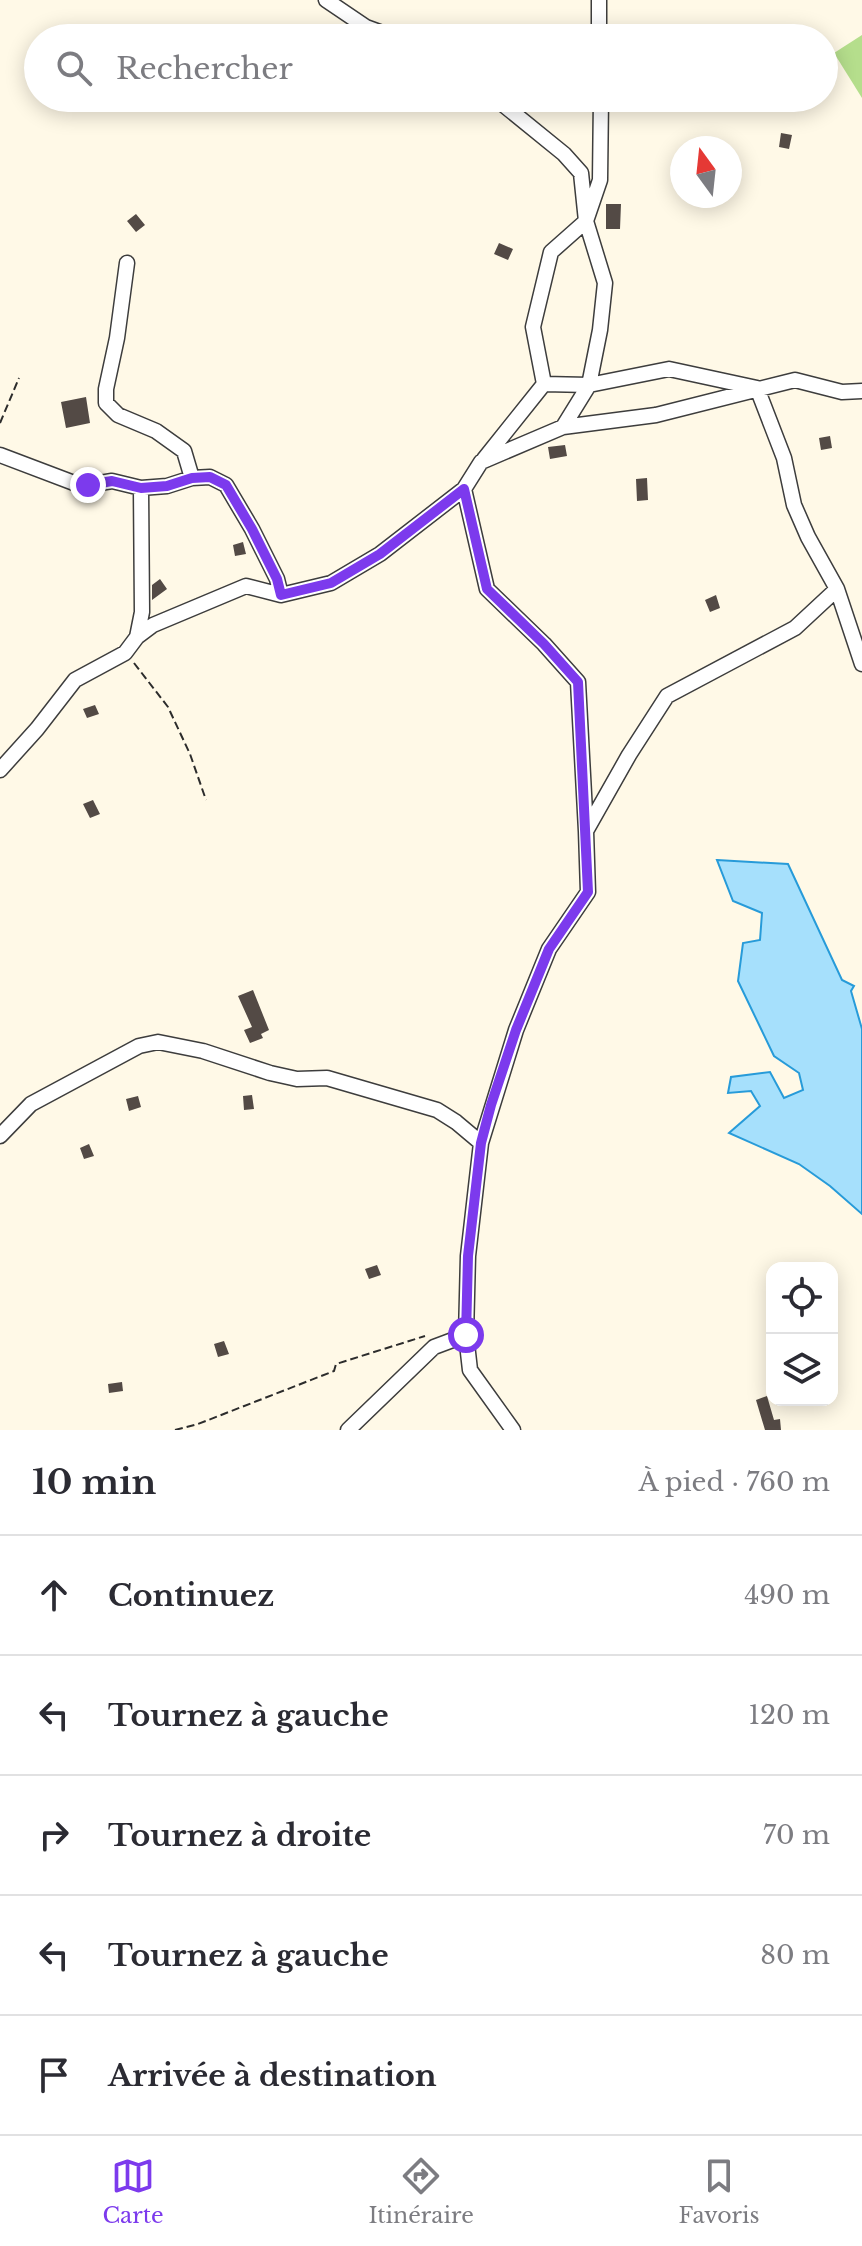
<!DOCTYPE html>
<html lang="fr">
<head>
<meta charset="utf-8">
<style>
  :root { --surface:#fff; --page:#f7f7f7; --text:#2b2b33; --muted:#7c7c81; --line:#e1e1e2; --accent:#7c3aed }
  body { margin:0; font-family:"Libre Baskerville",serif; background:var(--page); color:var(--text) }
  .controls { position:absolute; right:24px; bottom:24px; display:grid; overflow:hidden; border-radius:16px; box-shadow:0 4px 20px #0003 }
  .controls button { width:72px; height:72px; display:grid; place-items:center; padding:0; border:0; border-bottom:2px solid var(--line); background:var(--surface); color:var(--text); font:40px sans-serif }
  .compass { position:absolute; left:670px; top:136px; width:72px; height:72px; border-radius:50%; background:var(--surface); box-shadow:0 4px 20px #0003; rotate:345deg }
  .stop { position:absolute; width:24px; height:24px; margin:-18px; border:6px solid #7c3aed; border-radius:50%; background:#fff }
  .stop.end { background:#7c3aed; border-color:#fff; box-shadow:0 2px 8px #0008 }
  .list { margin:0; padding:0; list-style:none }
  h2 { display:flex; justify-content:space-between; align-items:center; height:104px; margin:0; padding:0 32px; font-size:34px }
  h2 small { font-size:26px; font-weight:400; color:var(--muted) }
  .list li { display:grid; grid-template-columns:52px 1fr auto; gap:24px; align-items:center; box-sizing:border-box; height:120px; padding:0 32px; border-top:2px solid var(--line) }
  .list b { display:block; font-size:30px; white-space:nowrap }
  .list em { font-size:26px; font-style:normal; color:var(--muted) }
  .icon { flex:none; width:44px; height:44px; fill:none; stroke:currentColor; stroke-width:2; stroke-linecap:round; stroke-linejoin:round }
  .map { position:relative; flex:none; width:862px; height:1430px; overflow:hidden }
  .search { position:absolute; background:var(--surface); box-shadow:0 4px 20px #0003; left:24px; right:24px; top:24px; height:88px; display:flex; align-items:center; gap:20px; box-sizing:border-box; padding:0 28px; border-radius:44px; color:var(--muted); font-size:30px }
  .sheet { height:704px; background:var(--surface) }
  nav { display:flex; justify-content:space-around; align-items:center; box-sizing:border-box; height:112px; border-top:2px solid var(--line); background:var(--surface); font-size:22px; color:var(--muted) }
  nav a { display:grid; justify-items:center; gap:4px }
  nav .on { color:var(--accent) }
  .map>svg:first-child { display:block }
  .forest { fill:#b5de8c }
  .water { fill:#a6e0fc; stroke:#279bd9; stroke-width:2 }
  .building { fill:#534a45 }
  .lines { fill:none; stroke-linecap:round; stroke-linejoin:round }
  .minor-casing { stroke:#3d3d3d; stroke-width:17 }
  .path { stroke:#2c2c2c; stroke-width:2; stroke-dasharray:8 4; stroke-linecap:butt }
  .minor { stroke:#fff; stroke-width:14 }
  .route { stroke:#7c3aed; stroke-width:10 }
</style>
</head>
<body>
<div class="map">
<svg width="862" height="1430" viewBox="0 0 862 1430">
  <rect width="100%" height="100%" fill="#fff9e7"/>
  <!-- forest -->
  <path class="forest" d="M862,35v63l-28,-45z"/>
  <!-- water -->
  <path class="water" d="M717,860l71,4 54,116 12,6 -3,5 11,38v185l-32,-28 -31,-22 -70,-31 31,-27 -9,-15 -23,2 3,-16 39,-5 14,26 19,-8 -4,-17 -25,-17 -36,-75 5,-38 17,-3 2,-27 -29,-12z"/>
  <!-- building -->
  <path class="building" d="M781,133l11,2 -3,14 -10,-2z
    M606,204h15l-1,25h-14z
    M136,214l9,11 -9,7 -9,-11z
    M499,243l14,6 -5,11 -14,-6z
    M86,397l4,26 -24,5 -5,-26z
    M830,436l2,12 -11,2 -2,-12z
    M565,445l2,11 -17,3 -2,-12z
    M647,478l1,22 -11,1 -1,-22z
    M243,542l3,12 -11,2 -2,-11z
    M160,579l7,10 -15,11v-15z
    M716,595l4,13 -10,4 -5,-12z
    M95,705l4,9 -12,4 -4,-9z
    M93,800l7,14 -10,4 -7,-14z
    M253,990l16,40 -8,4 2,4 -13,5 -6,-13 8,-3 -14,-31z
    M252,1095l2,14 -10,1 -1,-14z
    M138,1096l3,11 -12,4 -3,-12z
    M89,1144l5,12 -10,3 -4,-11z
    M377,1265l4,10 -12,4 -4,-10z
    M224,1341l5,13 -11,3 -4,-13z
    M122,1382l1,9 -14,2 -1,-9z
    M767,1396l7,24 6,-1 1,11h-16l-9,-30z"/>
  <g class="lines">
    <defs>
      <path id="minor" d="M326,0l40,27 30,11
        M599,0v38
        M127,263l-10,75 -11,51v14l12,12 38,16 28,20 8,27
        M544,384l45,1 80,-16 88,19 27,70 10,47 14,32 29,52 25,75
        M563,427l26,-42 11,-55 5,-47 -19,-62 14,-41 1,-82
        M0,455l74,28 14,2 24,-4 29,7
        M484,459l60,-75 -11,-57 18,-75 35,-31 -5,-48 -17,-19 -69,-56
        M464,489l23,100 57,55 34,38 8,149 2,61 -39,57 -33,81 -35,113 -13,113 -2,79 4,35 43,60
        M137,637l5,-25 -1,-124 26,-2 25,-8 18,-1 16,8 26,44 25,50 4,16
        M0,770l37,-41 38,-49 50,-27 12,-16 16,-12 93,-39 35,9 50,-12 49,-29 84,-65 17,-27 82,-35 93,-12 139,-35 47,12 20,-1
        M586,831l43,-76 38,-59 128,-68 42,-39
        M0,1136l31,-32 108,-58 19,-4 45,9 67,22 27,6 30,-1 110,32 19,12 25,21
        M348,1430l86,-83 32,-12"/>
    </defs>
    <!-- minor casing -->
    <use href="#minor" class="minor-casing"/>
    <!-- path -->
    <path class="path" d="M0,423l19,-45
      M134,663l34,44 22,47 16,46
      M175,1430l23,-6 136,-53 2,-7 89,-28"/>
    <!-- minor -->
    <use href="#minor" class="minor"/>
  </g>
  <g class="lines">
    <!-- route -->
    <path class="route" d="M88,485l24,-4 29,7 26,-2 25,-8 18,-1 16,8 26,44 25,50 4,16 50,-12 49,-29 84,-65 23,100 57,55 34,38 10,210 -39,57 -33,81 -25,75 -10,38 -13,113 -2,79"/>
  </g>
</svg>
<div class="controls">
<button><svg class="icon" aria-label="locate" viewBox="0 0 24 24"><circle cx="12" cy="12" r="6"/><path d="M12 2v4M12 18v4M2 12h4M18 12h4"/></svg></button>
<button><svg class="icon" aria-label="layers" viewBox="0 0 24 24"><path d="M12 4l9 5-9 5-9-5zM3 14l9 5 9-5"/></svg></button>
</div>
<svg class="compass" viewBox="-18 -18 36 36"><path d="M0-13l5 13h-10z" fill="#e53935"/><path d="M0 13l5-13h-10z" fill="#7c7c81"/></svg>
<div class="stop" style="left:466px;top:1335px"></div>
<div class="stop end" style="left:88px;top:485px"></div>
<div class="search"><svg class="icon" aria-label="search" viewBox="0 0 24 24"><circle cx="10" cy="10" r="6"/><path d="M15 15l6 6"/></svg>Rechercher</div>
</div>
<section class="sheet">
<h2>10 min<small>À pied · 760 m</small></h2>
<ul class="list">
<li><svg class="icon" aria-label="ahead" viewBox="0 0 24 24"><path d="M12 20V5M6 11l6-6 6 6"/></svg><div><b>Continuez</b></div><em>490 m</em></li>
<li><svg class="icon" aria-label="left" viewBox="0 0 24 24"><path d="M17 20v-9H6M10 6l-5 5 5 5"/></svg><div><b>Tournez à gauche</b></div><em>120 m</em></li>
<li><svg class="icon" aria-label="right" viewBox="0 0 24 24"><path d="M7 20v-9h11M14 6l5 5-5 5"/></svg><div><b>Tournez à droite</b></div><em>70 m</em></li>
<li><svg class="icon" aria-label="left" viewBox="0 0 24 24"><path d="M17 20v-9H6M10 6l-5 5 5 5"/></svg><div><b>Tournez à gauche</b></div><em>80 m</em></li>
<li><svg class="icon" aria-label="arrive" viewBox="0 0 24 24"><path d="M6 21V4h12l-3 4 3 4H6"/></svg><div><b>Arrivée à destination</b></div></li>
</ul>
</section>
<nav>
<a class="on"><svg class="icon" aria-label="map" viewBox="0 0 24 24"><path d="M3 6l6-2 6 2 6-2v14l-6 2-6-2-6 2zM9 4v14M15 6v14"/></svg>Carte</a>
<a><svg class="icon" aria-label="directions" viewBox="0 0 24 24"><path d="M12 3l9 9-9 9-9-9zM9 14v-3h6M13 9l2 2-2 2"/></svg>Itinéraire</a>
<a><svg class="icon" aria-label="saved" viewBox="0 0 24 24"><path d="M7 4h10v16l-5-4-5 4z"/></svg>Favoris</a>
</nav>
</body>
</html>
